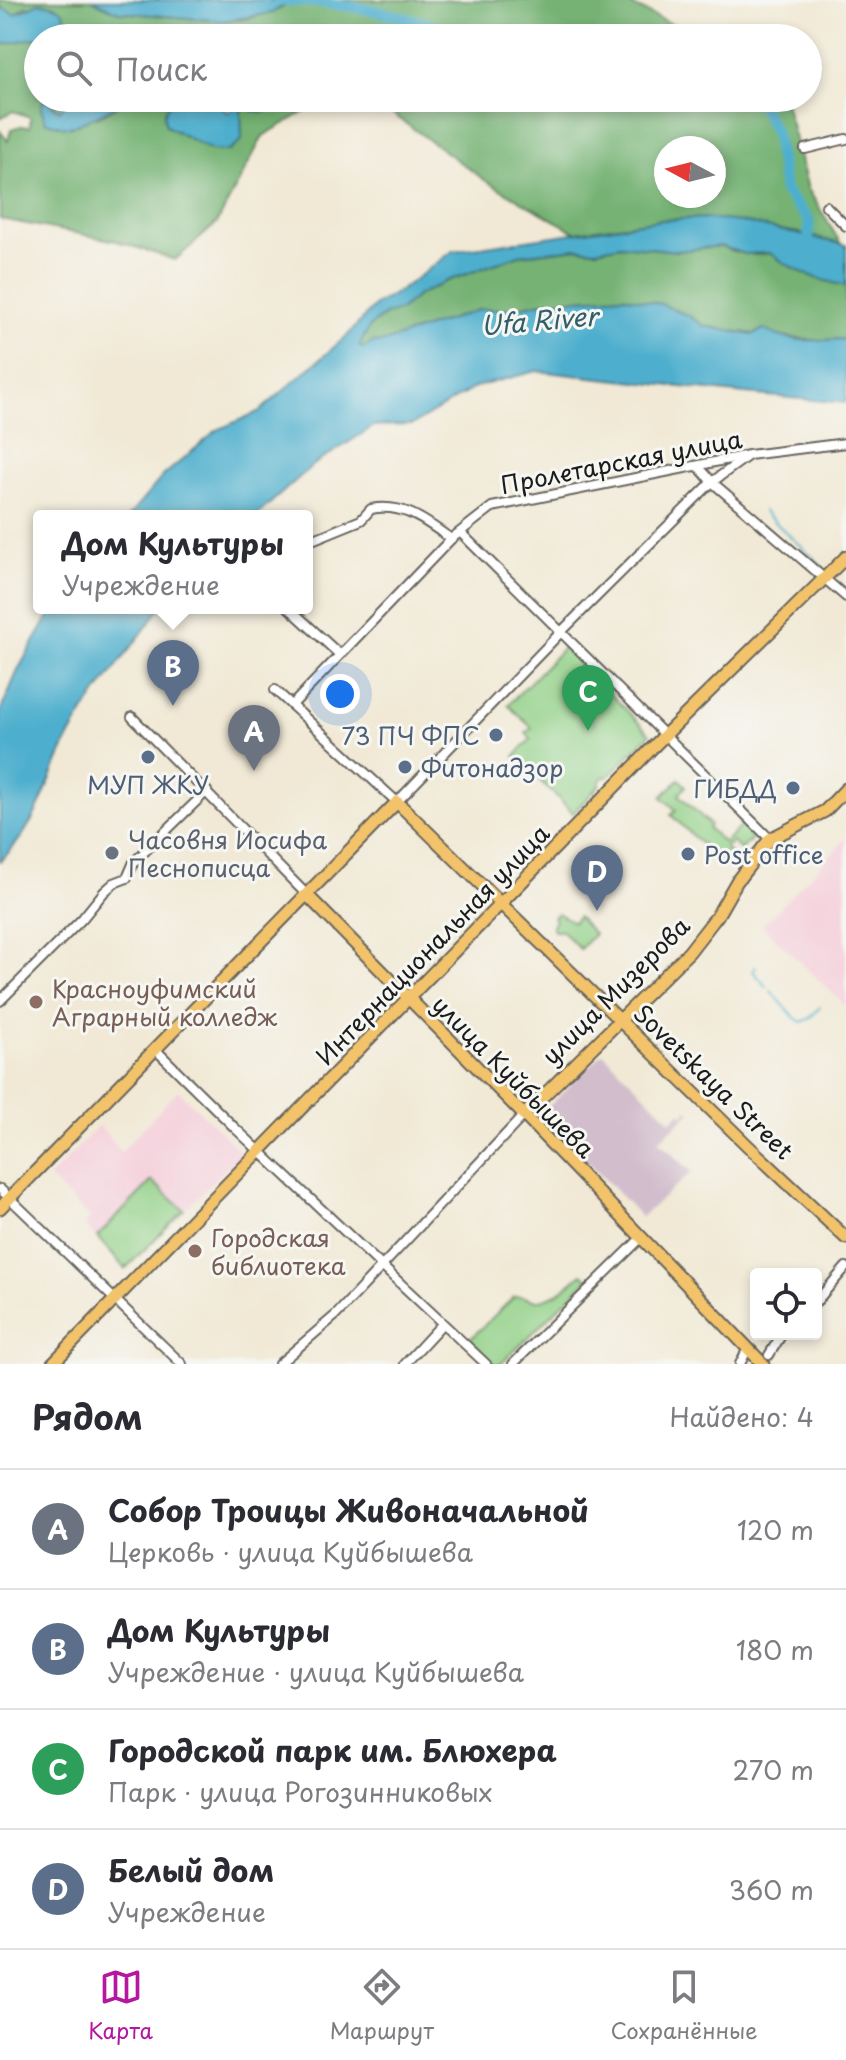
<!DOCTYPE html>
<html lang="ru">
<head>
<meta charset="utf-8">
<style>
  :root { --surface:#fff; --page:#f7f7f7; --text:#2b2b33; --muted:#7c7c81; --line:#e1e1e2; --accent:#b5179e }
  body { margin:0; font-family:"Playpen Sans",sans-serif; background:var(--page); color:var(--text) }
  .controls { position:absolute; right:24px; bottom:24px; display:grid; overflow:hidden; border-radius:8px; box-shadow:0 4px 12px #0003 }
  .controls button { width:72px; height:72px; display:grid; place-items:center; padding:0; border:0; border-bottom:2px solid var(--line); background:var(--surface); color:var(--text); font:40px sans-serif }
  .compass { position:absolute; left:654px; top:136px; width:72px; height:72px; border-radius:50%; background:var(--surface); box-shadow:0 4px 12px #0003; rotate:277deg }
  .you { position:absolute; left:340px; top:694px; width:28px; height:28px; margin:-20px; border:6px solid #fff; border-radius:50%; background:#1a73e8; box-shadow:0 0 0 12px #1a73e833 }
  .badge { display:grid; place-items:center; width:52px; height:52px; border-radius:50%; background:var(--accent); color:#fff; font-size:26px; font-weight:700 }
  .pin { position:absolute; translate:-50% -66px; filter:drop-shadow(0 2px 4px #0008) }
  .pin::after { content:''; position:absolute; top:42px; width:28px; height:24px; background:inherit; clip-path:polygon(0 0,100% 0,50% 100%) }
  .popup { position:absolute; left:33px; top:510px; width:280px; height:104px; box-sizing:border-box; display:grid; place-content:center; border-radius:8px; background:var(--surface); filter:drop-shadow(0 2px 6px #0005); font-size:26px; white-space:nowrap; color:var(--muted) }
  .popup b { font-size:30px; color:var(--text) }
  .popup::after { content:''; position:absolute; left:50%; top:100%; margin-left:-16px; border:16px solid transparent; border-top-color:var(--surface) }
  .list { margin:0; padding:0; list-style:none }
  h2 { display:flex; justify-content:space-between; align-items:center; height:104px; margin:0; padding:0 32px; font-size:34px }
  h2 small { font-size:26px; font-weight:400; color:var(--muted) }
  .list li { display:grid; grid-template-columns:52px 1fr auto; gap:24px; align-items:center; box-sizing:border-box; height:120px; padding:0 32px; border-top:2px solid var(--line) }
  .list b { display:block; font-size:30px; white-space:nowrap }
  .list p { margin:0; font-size:26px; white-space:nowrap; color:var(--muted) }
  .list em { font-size:26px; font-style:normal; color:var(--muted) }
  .icon { flex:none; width:44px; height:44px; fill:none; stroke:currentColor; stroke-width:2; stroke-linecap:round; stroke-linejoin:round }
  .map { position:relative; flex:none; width:846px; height:1364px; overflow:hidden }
  .search { position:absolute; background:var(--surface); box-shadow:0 4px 12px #0003; left:24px; right:24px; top:24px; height:88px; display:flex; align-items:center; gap:20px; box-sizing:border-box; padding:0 28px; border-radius:44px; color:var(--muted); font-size:30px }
  .sheet { height:584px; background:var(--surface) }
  nav { display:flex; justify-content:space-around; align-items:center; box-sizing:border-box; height:112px; border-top:2px solid var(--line); background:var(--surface); font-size:22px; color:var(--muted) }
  nav a { display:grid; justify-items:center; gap:4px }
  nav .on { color:var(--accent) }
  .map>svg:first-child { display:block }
  .built { fill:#f5cfdb }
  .industrial { fill:#d1bdcc }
  .green { fill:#91d086; stroke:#567651; stroke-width:2 }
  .forest { fill:#74b273; stroke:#486748; stroke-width:2; fill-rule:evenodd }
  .water { fill:#4eafcd; stroke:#356674; stroke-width:2 }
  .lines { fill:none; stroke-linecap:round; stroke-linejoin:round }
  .stream { stroke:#4eafcd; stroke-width:2 }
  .river { stroke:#4eafcd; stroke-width:11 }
  .minor-casing { stroke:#67645d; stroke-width:12 }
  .major-casing { stroke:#67645d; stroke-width:15 }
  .minor { stroke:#fff; stroke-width:8 }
  .major { stroke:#f2c36a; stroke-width:11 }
  .service-dot { fill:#5c6f8a; stroke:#f6f6f2; stroke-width:3 }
  .worship-dot { fill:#6b7280; stroke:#f6f6f2; stroke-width:3 }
  .education-dot { fill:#8d6e63; stroke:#f6f6f2; stroke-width:3 }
  .labels { text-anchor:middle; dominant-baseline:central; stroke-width:6; stroke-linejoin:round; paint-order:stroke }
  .street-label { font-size:24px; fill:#1c1c1c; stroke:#f6f6f2 }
  .service-label { font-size:24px; fill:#4e5e75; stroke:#f6f6f2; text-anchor:end }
  .worship-label { font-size:24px; fill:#5b616d; stroke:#f6f6f2; text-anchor:start }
  .education-label { font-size:24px; fill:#785e54; stroke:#f6f6f2; text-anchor:start }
  .water-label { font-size:26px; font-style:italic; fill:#325e6c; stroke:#f6f6f2 }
</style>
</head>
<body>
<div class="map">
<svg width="846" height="1364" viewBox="0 0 846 1364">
  <rect width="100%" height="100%" fill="#f6f6f2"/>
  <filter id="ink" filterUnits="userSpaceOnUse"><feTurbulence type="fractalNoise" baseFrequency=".0125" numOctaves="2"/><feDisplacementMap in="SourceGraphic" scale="16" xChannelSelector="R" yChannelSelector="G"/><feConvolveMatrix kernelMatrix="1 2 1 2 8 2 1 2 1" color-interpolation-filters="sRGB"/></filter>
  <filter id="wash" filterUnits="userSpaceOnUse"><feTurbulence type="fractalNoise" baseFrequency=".006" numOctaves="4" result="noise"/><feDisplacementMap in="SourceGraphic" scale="32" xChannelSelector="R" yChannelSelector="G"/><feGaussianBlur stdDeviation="1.8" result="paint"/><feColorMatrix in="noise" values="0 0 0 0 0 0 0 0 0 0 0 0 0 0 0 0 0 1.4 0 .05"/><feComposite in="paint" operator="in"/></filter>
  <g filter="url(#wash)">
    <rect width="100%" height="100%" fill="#f1e9d5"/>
    <!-- built -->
    <path class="built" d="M846,839v167l-84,-80z
      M178,1090l64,63 -117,116 -40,-43 5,-8 -41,-40 50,-53 22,27z"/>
    <!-- industrial -->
    <path class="industrial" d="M603,1053l68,68 9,-9 3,3 5,-5 3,2 -33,29 34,31 -51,45 -99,-104z"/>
    <!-- green -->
    <path class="green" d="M564,647l86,87 -43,44 -3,-2 -4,5v4l-27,28 -58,-57 16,-17 -5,-6 6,-5 -24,-23z
      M679,779l7,7 -7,9 31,30 -2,3 16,15 19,-19 12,11 -14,15 -9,-8 -7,6 9,10 -9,9 -54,-52 5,-5 -14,-13z
      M558,913l15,9 5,-5 16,17 -14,15 -18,-18h-8l-2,-6 3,-5 -2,-3z
      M152,1181l32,29 -59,59 -28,-32z
      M582,1274l6,5 -87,85h-6l-25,-25 44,-42c10,-2 11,1 20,3 17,2 36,-16 48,-26z"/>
    <!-- forest -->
    <path class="forest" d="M0,0h92l27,12 103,9 26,-2 32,-10 12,-9h329l80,38h-663v60h34l-9,11h-7l-6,-9 -4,-1 -5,9 9,15 20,3 17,-8 13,-2 30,-18h51l-5,1 -12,15 2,12 40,21 23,4c19,-11 10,-27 12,-44l33,-5 1,-4h509l24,91 33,55 -42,-11 -94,-15 -44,2 -86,12 -89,-51 -114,-82 -59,8 -50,29 -46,87 -42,37 -58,-19 -117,-22v-88l8,10 3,-12 10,-3 9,1v-10l-17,-6 -13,7v-73l60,-12 -33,-27 -13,8 -13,-6zM666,148h48v48h-48z
      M621,245l56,6 44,-5 10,5 26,4 13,-2c23,18 48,27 76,33v53l-33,1 -83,-9 -26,-5 -15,-10 -67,-20 -73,5 -40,8h-28l-100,34h-7l-11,6 -4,-3 11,-20 15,-11 15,-5 18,-15 29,-14 72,-26 59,-7 18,2z"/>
    <!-- water -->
    <path class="water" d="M92,0h200l-20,13 -50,8 -103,-9z
      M39,3c20,2 31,6 25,29l-64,13v-38l15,7z
      M72,98h58c-9,6 -56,30 -65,29 -6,-1 -12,-4 -19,-5l-5,-14 2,-7 7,-1 4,7 6,3z
      M181,98h37l3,1 1,7 5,6 6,-3 8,-11h34l-2,8 -8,6 -12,-1 -8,-6 -4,2 1,33 -13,11 -18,-1 -45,-24c-5,-14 1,-24 15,-28z
      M705,218l43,5 98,22v41c-28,-6 -53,-15 -76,-33l-26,1 -23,-8 -44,5 -56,-6 -25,5 -19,-2 -58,7 -72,26 -29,14 -18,15 -15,5 -15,11 -11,20 4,2 11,-6 7,1 100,-34h28l40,-8 73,-5 39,8 28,12 15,10 48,9 12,-6c22,15 57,11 82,10v64l-101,-9 -209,-23 -60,16 -64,38 -38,1 -62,40 -56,50h-127l34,-40 54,-46 43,-19 88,-76 27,-30 26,-15 52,-39 208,-31z
      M54,608h106c-29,42 -64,81 -89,126 -26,47 -29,88 -71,127v-149l19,-44z"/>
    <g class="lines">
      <!-- stream -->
      <path class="stream" d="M763,511l58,54
        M838,582l8,8
        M756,966l-3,5 14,16
        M771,991l23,26 7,5 8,-3 11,-12"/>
      <!-- river -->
      <path class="river" d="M279,1c59,-1 134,15 188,37
        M757,98l18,34 10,60 24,28v16"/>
    </g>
  </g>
  <g filter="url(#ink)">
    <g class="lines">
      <defs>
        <path id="minor" d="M805,149l41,-10
          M826,206l20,20
          M698,466l14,16 134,115
          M460,532l310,307
          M307,542l54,-22 10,-11c33,-6 55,12 80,30
          M289,608l50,46
          M275,690l122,112 165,-171 150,-149 37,-27
          M292,705l159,-166 41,-32 257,-52 97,-12
          M132,717l175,178
          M0,1001l82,-82 22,-27 10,-9 13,-5 7,-16 73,-71
          M155,1049l80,79 251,236
          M0,1189l182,175
          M816,1302l30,-35
          M769,1355l13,-21
          M279,1364l57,-49 188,-200
          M405,1364l37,-40
          M513,1364l128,-126
          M740,1364l8,-16"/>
        <path id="major" d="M307,895l212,215 244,254
          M524,1115l165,-163 28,-36 20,-35 33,-42 55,-28 21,-22
          M0,1208l397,-406 350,343 99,93
          M52,1364l606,-622 188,-185"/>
      </defs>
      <!-- minor casing -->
      <use href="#minor" class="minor-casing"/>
      <!-- major casing -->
      <use href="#major" class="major-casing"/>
      <!-- minor -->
      <use href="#minor" class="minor"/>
      <!-- major -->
      <use href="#major" class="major"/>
    </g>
  </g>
  <!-- markers -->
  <g class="service-dot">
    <circle cx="496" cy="735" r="8"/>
    <circle cx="148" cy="757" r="8"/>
    <circle cx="405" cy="767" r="8"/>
    <circle cx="793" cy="788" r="8"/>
    <circle cx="688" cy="854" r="8"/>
  </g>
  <circle class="worship-dot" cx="112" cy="853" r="8"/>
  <g class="education-dot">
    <circle cx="36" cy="1002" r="8"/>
    <circle cx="195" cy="1251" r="8"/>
  </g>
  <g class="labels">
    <!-- street labels -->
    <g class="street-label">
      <text transform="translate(621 461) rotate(-11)">Пролетарская улица</text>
      <text transform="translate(432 944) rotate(-46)">Интернациональная улица</text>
      <text transform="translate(615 990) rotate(-45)">улица Мизерова</text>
      <text transform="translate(514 1076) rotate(45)">улица Куйбышева</text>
      <text transform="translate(714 1081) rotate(44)">Sovetskaya Street</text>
    </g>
    <!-- service labels -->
    <g class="service-label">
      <text x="480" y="735">73 ПЧ ФПС</text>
      <text x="421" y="767" text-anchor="start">Фитонадзор</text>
      <text x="148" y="784" text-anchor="middle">МУП ЖКУ</text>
      <text x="777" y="788">ГИБДД</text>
      <text x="704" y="854" text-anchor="start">Post office</text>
    </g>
    <!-- worship labels -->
    <g class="worship-label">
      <text x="128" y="839">Часовня Иосифа<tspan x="128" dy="28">Песнописца</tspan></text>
    </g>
    <!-- education labels -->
    <g class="education-label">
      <text x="52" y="988">Красноуфимский<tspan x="52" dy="28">Аграрный колледж</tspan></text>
      <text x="211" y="1237">Городская<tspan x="211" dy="28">библиотека</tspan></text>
    </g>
    <!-- water labels -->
    <g class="water-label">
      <text transform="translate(539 320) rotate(-5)">Ufa River</text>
    </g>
  </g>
</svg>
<div class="controls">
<button><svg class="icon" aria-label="locate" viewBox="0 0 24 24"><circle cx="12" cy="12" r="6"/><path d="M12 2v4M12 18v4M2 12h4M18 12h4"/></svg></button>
</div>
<svg class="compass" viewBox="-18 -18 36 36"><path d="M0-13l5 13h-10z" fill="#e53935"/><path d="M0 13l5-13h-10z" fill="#7c7c81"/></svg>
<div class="you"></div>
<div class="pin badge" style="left:254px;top:771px;background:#6b7280">A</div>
<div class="pin badge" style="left:173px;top:706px;background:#5c6f8a">B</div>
<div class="popup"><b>Дом Культуры</b>Учреждение</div>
<div class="pin badge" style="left:588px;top:731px;background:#2e9e5b">C</div>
<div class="pin badge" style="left:597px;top:911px;background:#5c6f8a">D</div>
<div class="search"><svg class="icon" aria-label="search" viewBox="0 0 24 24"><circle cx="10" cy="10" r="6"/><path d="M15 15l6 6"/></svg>Поиск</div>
</div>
<section class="sheet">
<h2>Рядом<small>Найдено: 4</small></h2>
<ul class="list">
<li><span class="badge" style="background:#6b7280">A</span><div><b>Собор Троицы Живоначальной</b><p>Церковь · улица Куйбышева</p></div><em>120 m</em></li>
<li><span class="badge" style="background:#5c6f8a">B</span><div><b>Дом Культуры</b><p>Учреждение · улица Куйбышева</p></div><em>180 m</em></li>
<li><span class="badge" style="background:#2e9e5b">C</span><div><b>Городской парк им. Блюхера</b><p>Парк · улица Рогозинниковых</p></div><em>270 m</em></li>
<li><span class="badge" style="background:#5c6f8a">D</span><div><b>Белый дом</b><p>Учреждение</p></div><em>360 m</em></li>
</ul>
</section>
<nav>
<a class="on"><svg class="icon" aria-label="map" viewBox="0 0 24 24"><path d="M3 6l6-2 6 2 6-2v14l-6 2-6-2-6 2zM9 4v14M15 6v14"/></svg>Карта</a>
<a><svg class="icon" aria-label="directions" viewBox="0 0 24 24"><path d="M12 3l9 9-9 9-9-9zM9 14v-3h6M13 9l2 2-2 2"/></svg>Маршрут</a>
<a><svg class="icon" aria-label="saved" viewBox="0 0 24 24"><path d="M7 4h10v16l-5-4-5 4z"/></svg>Сохранённые</a>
</nav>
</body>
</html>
